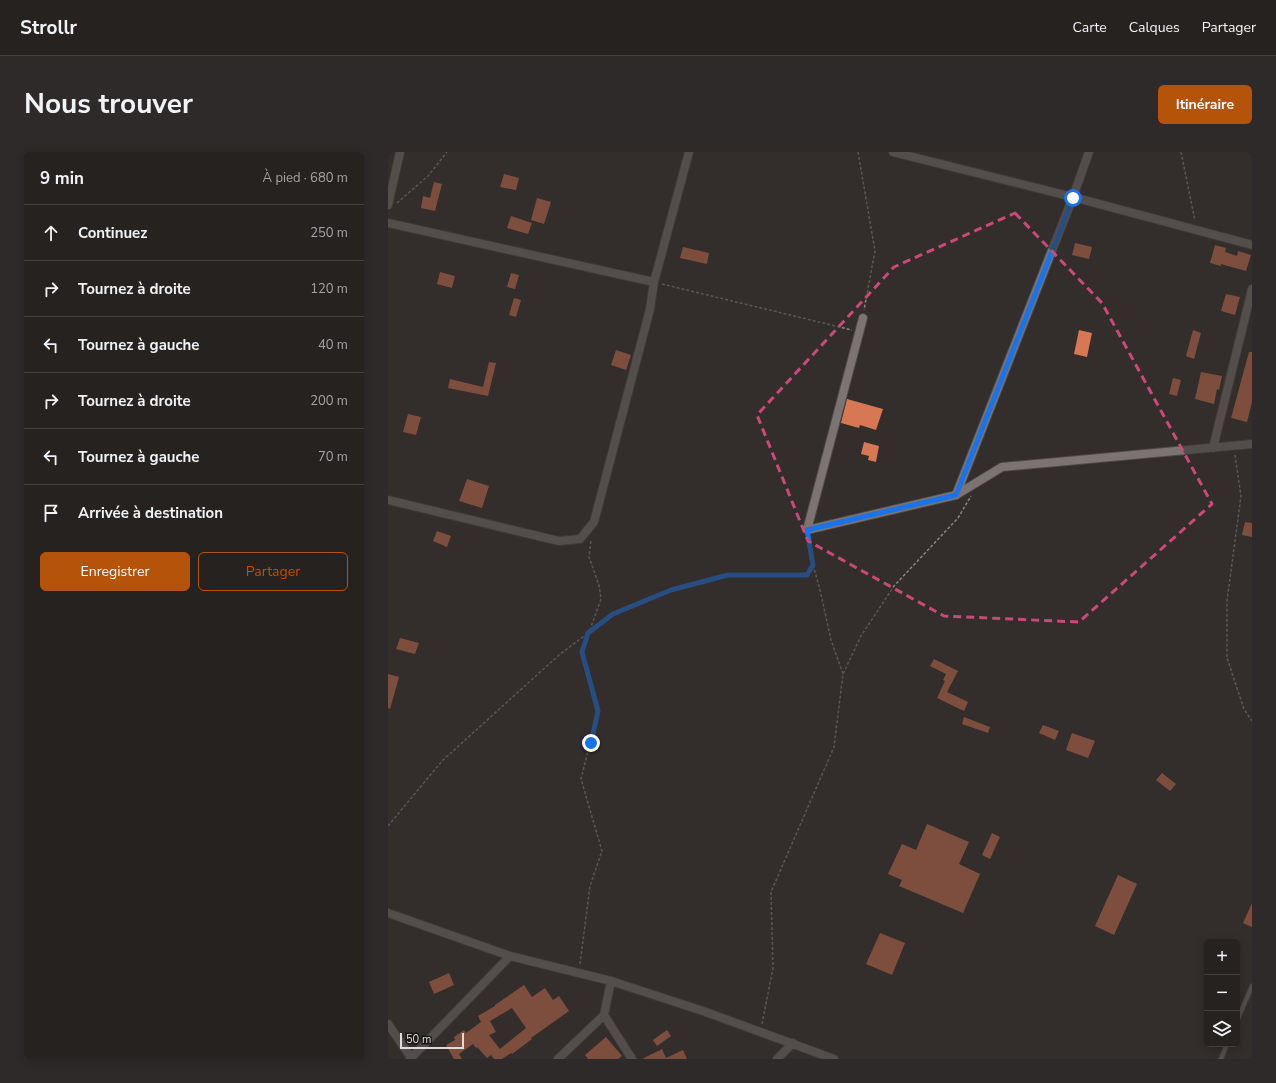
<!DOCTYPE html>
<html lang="fr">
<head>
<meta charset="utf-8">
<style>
  :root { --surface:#262220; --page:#2e2a29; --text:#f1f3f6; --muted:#a4a4a5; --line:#423f3e; --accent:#b45309 }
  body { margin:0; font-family:"Nunito Sans",sans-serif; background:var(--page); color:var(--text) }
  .controls { position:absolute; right:12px; bottom:12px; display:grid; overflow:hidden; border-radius:6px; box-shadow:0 2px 10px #0003 }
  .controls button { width:36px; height:36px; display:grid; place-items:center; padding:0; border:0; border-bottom:1px solid var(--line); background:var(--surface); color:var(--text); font:20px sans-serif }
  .scale { position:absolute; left:12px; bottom:10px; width:64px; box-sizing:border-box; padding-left:4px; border:2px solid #e0dcdb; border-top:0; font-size:11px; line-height:14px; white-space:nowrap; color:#e0dcdb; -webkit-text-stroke:3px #191615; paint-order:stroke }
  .stop { position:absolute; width:12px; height:12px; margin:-9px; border:3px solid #1a73e8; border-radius:50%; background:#fff }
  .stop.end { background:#1a73e8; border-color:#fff; box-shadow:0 1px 4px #0008 }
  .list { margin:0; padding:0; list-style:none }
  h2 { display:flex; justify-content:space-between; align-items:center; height:52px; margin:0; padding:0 16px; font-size:17px }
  h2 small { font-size:13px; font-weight:400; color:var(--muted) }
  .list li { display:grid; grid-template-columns:26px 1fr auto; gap:12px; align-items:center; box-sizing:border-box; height:56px; padding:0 16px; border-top:1px solid var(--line) }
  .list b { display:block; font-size:15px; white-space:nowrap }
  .list em { font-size:13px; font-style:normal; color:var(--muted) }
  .actions { display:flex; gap:8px; padding:12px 16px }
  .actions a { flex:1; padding:9px 0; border:1px solid var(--accent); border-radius:6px; text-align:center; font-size:14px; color:var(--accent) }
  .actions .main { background:var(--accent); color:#fff }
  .icon { flex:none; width:22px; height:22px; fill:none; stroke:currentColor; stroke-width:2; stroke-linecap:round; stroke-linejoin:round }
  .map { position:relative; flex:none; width:864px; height:907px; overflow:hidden; border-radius:6px }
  header { display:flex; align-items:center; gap:24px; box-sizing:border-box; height:56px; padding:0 20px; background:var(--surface); border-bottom:1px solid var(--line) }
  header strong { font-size:19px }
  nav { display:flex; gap:22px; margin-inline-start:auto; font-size:14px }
  .intro { display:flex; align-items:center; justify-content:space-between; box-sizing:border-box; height:96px; padding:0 24px }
  h1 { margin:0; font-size:28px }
  .button { padding:10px 18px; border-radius:6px; background:var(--accent); color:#fff; font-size:14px; font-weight:700 }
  main { display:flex; gap:24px; padding:0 24px }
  aside { flex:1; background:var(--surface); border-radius:6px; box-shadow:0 2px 10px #0003 }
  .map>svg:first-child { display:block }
  .building { fill:#d77754; fill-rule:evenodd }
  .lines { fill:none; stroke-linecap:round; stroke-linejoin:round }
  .lane-casing { stroke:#4e4948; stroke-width:6 }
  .street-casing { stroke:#4e4948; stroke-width:10 }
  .path { stroke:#8b8685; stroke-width:1.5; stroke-dasharray:3 2; stroke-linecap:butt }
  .lane { stroke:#7b7472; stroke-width:4 }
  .street { stroke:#7b7472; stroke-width:8 }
  .route { stroke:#1a73e8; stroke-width:5 }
  .marked { fill:none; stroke:#ca497b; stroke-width:3; stroke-dasharray:8 5; stroke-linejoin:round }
</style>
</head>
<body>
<header>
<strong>Strollr</strong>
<nav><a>Carte</a><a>Calques</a><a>Partager</a></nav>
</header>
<div class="intro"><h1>Nous trouver</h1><a class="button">Itinéraire</a></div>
<main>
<aside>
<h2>9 min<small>À pied · 680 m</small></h2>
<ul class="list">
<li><svg class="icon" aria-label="ahead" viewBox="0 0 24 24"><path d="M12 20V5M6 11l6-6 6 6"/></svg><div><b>Continuez</b></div><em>250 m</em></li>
<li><svg class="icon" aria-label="right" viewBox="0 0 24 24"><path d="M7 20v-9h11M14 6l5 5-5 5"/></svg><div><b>Tournez à droite</b></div><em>120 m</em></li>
<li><svg class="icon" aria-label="left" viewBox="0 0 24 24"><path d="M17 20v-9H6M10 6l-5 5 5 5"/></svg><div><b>Tournez à gauche</b></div><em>40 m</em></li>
<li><svg class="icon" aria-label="right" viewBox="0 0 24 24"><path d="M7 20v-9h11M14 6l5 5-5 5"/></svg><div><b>Tournez à droite</b></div><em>200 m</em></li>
<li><svg class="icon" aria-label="left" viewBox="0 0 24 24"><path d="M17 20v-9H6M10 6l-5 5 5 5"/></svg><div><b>Tournez à gauche</b></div><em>70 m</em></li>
<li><svg class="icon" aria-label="arrive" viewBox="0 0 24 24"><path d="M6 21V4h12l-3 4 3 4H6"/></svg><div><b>Arrivée à destination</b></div></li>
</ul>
<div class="actions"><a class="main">Enregistrer</a><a>Partager</a></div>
</aside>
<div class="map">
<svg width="864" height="907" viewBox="0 0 864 907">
  <rect width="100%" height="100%" fill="#332d2b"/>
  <!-- building -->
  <path class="building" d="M116,22l15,4 -3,12 -16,-3z
    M46,30l8,2 -7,27 -14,-3 2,-12 7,2z
    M149,46l14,4 -7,22 -13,-4z
    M123,64l21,7 -4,11 -21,-6z
    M687,91l17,4 -3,12 -17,-4z
    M827,93l11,3 -1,4 12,4 1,-5 13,4 -5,16 -25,-7v2l-11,-3z
    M295,95l26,6 -2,11 -27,-6z
    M52,120l15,4 -3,12 -15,-4z
    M123,121l8,2 -4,14 -8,-2z
    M838,142l14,3 -5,18 -14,-4z
    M126,146l7,2 -5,17 -7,-2z
    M691,178l13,3 -5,24 -13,-3z
    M805,178l8,3 -7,26 -8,-3z
    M228,198l15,5 -5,15 -15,-5z
    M861,200h3v50l-5,20 -16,-4z
    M101,210l7,1 -8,33 -40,-8 2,-9 33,8z
    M813,220l21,4 -3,14 -2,-1 -3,15 -19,-5z
    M785,226l8,2 -4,16 -8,-2z
    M459,247l36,10 -7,21 -16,-5 -1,3 -18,-5z
    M20,262l13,3 -5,18 -13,-3z
    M476,290l15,4 -3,16 -8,-2 1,-4 -8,-2z
    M79,327l22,7 -7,22 -23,-7z
    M857,370l7,1v14l-10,-2z
    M49,379l14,5 -4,11 -14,-6z
    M12,486l19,5 -4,11 -19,-5z
    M546,507l24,12 -11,21 21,10 -4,9 -27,-13 8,-17 -2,-1 3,-6 -16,-8z
    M0,522l11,3 -9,32 -2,-1z
    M576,565l26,10 -2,6 -26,-9z
    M655,573l16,6 -4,9 -16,-7z
    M684,581l23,8 -7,17 -22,-8z
    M774,621l14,11 -6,7 -14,-11z
    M539,672l42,18 -10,22 21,10 -17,39 -64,-27 3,-6 -14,-6 14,-30 14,6z
    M604,681l8,4 -10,22 -8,-4z
    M730,723l19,9 -23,51 -19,-9z
    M864,751v24l-9,-4z
    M492,781l25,10 -13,32 -26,-11z
    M61,821l5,12 -20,9 -5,-12z
    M136,833l8,12 13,-9 8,12 6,-4 10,15 -38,27 1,1 -20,15 -1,-1 -9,6h-8l-3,-4 -4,3 -10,-11 -1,1 -3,-4 -14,10 3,5h-8l-8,-14 9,-5 -1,-3 10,-7 2,3 15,-11 -3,-6 17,-10v-1zM124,856l14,20 -26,21 -11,-14 7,-3 -6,-11z
    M279,878l4,6 -14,10 -4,-6z
    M218,885l16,19 -4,3h-30l-3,-4z
    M274,897l4,9 17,-8 4,9h-45z"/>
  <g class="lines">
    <defs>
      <path id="lane" d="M849,869l15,-35
        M833,907l6,-15"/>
      <path id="street" d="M505,0l180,45 179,48
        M0,53l12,-53
        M0,71l266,59
        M475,166l-56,212 149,-35 46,-28 250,-23
        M825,296l39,-159
        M568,343l117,-298 16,-45
        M0,348l171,41 21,-2 14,-17 56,-213 4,-27 35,-130
        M0,761l122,43 101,25 92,30 131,48
        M216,863l28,44
        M0,872l24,35
        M22,907l100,-103
        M170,907l46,-44 7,-34
        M389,907l16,-16"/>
    </defs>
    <!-- lane casing -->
    <use href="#lane" class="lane-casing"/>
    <!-- street casing -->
    <use href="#street" class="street-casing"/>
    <!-- path -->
    <path class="path" d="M470,0l17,99 -11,59
      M793,0l14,69
      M9,51l31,-27 19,-24
      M274,132l190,46
      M847,303l6,41 -14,105v57l17,51 8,12
      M425,413l7,25 11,50 12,34
      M0,674l54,-65 117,-106 54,-41 58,-24 57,-15h79l6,-10 -5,-28
      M192,812l10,-78 12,-35 -21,-72 17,-68 -16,-59 19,-53 -2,-14 -10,-28 2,-17
      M374,872l11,-56 -2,-76 63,-145 9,-73 18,-38 33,-50 64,-68 13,-22"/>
    <!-- lane -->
    <use href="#lane" class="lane"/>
    <!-- street -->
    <use href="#street" class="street"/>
  </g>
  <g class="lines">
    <!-- route -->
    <path class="route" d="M203,591l7,-32 -16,-59 6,-19 25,-19 58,-24 57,-15h79l6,-10 -6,-35 149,-35 117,-297"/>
  </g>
  <!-- marked area -->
  <path d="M0 0H864V907H0ZM627,61l87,90 110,201 -133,118 -135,-6 -136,-75 -51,-126 137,-148z" fill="#332d2b" fill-opacity=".55" fill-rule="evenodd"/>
  <path class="marked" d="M627,61l87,90 110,201 -133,118 -135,-6 -136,-75 -51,-126 137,-148z"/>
</svg>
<div class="controls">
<button>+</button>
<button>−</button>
<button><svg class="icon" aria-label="layers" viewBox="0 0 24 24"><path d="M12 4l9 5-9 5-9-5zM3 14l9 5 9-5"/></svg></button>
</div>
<div class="scale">50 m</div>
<div class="stop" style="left:685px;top:46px"></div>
<div class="stop end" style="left:203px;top:591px"></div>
</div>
</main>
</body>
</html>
